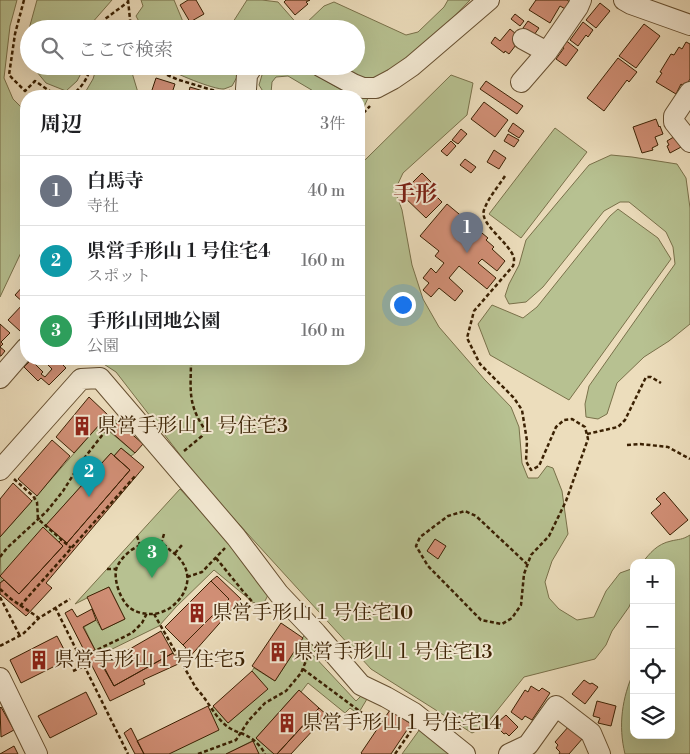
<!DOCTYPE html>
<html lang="ja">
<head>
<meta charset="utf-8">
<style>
  :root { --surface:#fff; --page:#f2f2f2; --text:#202124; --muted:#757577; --line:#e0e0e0; --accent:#0b8043 }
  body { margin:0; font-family:"Libre Bodoni","Noto Serif JP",serif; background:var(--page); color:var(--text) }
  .controls { position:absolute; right:15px; bottom:15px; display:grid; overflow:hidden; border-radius:10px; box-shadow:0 5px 20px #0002 }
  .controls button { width:45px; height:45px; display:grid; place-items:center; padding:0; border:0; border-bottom:1px solid var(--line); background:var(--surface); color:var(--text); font:25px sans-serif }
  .you { position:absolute; left:402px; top:304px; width:18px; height:18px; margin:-12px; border:4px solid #fff; border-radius:50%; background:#1a73e8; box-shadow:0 0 0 8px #1a73e833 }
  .badge { display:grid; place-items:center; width:32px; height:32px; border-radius:50%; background:var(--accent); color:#fff; font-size:16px; font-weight:700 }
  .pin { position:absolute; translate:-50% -41px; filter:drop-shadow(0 1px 2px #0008) }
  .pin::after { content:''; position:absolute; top:26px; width:18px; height:15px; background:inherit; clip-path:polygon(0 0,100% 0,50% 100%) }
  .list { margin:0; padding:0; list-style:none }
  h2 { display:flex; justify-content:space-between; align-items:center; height:65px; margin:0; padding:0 20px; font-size:21px }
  h2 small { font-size:16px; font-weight:400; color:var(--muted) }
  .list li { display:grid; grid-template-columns:32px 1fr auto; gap:15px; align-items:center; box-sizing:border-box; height:70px; padding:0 20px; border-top:1px solid var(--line) }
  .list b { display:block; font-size:19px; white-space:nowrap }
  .list p { margin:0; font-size:16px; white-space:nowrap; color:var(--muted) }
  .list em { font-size:16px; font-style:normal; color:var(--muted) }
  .icon { flex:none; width:28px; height:28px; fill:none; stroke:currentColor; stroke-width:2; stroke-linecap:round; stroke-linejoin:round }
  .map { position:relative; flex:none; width:690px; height:754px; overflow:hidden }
  .search { position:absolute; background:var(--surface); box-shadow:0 5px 20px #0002; left:20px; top:20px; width:345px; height:55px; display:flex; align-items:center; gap:12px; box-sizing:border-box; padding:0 18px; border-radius:28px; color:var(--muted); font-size:19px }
  .panel { position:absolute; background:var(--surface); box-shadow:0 5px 20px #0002; left:20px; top:90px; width:345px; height:275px; border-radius:20px }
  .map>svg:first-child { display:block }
  .green { fill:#b7c191; stroke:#79714a }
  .building { fill:#d18f76; stroke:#3b2103 }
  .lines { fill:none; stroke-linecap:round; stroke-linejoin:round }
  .minor-casing { stroke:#675031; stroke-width:22 }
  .path { stroke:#3b2103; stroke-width:2.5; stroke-dasharray:4 2.5; stroke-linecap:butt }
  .minor { stroke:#f3e9d3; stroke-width:20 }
  .labels { text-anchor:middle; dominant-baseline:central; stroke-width:4; stroke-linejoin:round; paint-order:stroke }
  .poi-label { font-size:20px; fill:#3b2103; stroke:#f3e9d3; text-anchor:start }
  .quarter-label { font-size:22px; font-weight:bold; fill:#7a1f14; stroke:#f3e9d3 }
</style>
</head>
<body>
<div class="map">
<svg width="690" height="754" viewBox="0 0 690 754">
  <rect width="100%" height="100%" fill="#ecddbc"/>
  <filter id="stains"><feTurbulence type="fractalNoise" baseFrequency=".004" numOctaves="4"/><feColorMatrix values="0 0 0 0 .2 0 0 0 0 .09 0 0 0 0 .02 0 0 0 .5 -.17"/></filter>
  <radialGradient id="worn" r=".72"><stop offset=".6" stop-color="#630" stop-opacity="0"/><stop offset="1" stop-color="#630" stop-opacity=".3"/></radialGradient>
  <!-- green -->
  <path class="green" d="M0,0h17l-7,26 -6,52 9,21 13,13v130l-26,55z
    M37,0h75l-21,24 -1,5h-61z
    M141,0h33l12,29h-43l-7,-13 7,-10z
    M247,0h15l16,2 21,24h4l21,-20 10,-4 72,33 12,-3 26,-25 4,-7h22l-48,50 -54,33 -36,-17h24v-37h-136l13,-7z
    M32,66h53l-8,15 -11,10 -20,-8z
    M97,66h33l9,30h-56l10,-17z
    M164,66h79l-11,20c-3,1 -5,2 -8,3 -9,1 -52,-16 -60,-23z
    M267,66h33l40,23 16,6 12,3 -4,9 -5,5v-16h-39l-5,-4 -27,-16 -12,1 -4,5 -1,11 -2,1 -5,-1 -5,-8 3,-10z
    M451,75l22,8 -6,32 -64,58 -8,17 7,20 10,55 11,34 16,28 46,53 26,27 8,20 3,36 6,15h10l9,-12 6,2 9,23 6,43 -16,27 -7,21 4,16 10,11 18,11 17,-3 12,-26 14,-18 14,-5v27l-5,12 -17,24 -6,14 -11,14 -71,18 -40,50 -12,6 -101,-64 -166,-182 -89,-115 -20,-13h263v-195l7,-5z
    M555,128l32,24 -66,86 -32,-24z
    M611,155l21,2 45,7 9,14 4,30v116l-21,17 -25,16 -27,26 -10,31 -9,5 -12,-2 -1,-13 4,-18 86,-122 -2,-17 -7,-15 -37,-30h-9l-16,9 -61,76 -17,15 -17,2 -4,-8 4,-12 10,-19 7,-25 63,-75z
    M618,209l40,29 13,21 -102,141 -79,-45 -12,-31 14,-19 31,13 14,-11 73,-91z
    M108,415l10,7 -8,10 25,21 -4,3 -10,-8 -7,8 -3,-3 -65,72 16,14 -3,3 -16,-14 -42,55 -1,-46z
    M180,489l54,58 34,48 -7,14 -47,-39 -38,37 -17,19 -61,30 -14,-29 12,-7 6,10 23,-11 -16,-32 -34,17z
    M690,535v219h-65c-7,-29 -3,-56 9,-83v64h37v-172h-29c8,-10 15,-19 29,-22 8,-2 11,-1 19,-6z
    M307,631l13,15 -8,8 44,47 9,-9 5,2 -12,20 -8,-6 -5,5 -37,-30 -7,9 -2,-2 -43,48 18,16h-15l-7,-13 -26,13h-57l41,-44 4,-3 14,16 39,-34 -15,-18 2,-3 21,13z
    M420,729l30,25h-48z"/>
  <!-- building -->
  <path class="building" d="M188,0h8l8,14 -14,8 -10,-17z
    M286,0h24l-4,2 2,2 -13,11 -11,-13z
    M536,0h32v1l3,2 -4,7 -7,-4 -10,17 -21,-13z
    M600,3l10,8 -14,17 -10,-8z
    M515,14l9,7 -4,5 -9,-7z
    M528,21l11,7 -5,7 -11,-7z
    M583,22l10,8 -5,7 -2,-2 -8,11 -8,-6z
    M644,24l16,12 -24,32 -17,-12z
    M510,29l6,5 3,7 -10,13 -4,-3 -1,2 -13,-10 4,-6 5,4z
    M564,39l14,11 -12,16 -10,-7 8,-11 -5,-3z
    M686,42l4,2v35l-5,8 -4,-3 -5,10 -20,-12 6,-9 -2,-1 11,-18 3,1 5,-8 3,2z
    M618,58l19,14 -8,10 -2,-2 -23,31 -17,-13z
    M156,78l19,6 -4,12h-21z
    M486,81l37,25 -6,8 -37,-25z
    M190,87l23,7v2h-25z
    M484,102l24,18 -13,17 -24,-18z
    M656,119l3,8 1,-1 3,8 -8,3 3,8 -6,3 1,2 -11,3 -9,-26z
    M513,123l11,8 -5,7 -11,-7z
    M461,129l6,5 -9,10 -6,-4z
    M508,134l11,6 -5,7 -10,-6z
    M677,135l6,11 -13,7 -3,-7 2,-1 -2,-4z
    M451,141l5,5 -9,10 -6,-5z
    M494,150l12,8 -7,11 -12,-7z
    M465,159l11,8 -5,6 -11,-8z
    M422,173l14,14 -4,5 10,10 -16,16 -25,-24z
    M447,204l41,34 -2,2 8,7 -2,2 13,12 -8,10 -15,-12 -4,4 18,15 -9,11 -28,-23 -10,12 14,13 -8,10 -16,-13 -8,9 -8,-7 6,-7 -6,-5 8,-10 5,5 8,-10 -9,-7 4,-5 -19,-15z
    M24,285l2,2v36l-6,8 -12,-11 16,-17 -9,-8z
    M0,324l10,9 -9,9 2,2 -3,3 5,4 -4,5h-1z
    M53,359h4l9,9 -17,17 -8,-7 -3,3 -14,-14 7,-7 12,12 -2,2 4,3 7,-8 -4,-4z
    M89,397l19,18 -34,38 -18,-16z
    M118,422l25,22 -8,9 -25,-22z
    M52,440l18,16 -33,40 -19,-17z
    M121,448l23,19 -98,116 6,5 -26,28 -26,-22v-11l4,-3 15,14 44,-48 -4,-4 3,-3 5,4 63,-73 -16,-14z
    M111,453l19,17 -63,73 -21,-18z
    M13,483l19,18 -32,36v-38z
    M664,492l24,28 -18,15 -19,-22 10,-9 -5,-5z
    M43,527l20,19 -44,48 -19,-18z
    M435,539l11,7 -8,13 -11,-8z
    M217,576l24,23 -54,61 -44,20 2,4 -35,17 -45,-88 7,-4 5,8 15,-8 4,11 -13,7 31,59 59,-33 2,3 11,-8 -3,-3 46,-46 -18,-18z
    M211,581l18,18 -46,46 -18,-18z
    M109,587l16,32 -23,11 -15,-33z
    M281,623l22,15 -28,43 -23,-15z
    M161,631l12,22 -59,33 -12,-21z
    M57,636l12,23 -48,24 -11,-23z
    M252,671l16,18 -40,34 -15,-17z
    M584,680l6,4 2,-1 6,4 -13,17 -13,-10z
    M531,686l8,5 3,-3 8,5 -18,27 -7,-4 -3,4 -11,-8 14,-22 3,2z
    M299,690l20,18 -42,46h-3l-18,-16z
    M86,692l11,22 -47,24 -12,-22z
    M597,701l19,5 -5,20 -13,-3 2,-5 -7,-2z
    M208,706l11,24 -50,24h-25l-7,-13z
    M1,707l13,23 -13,7 -1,-29z
    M319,708l8,7 -36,39h-14z
    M390,710l21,14 -20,30h-29l-1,-1z
    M506,715l12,12 -9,9 -3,-3 -2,1 -5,-5 3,-3 -4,-4z
    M569,726l14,12 -14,16h-10l1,-2 -4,-4 2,-3 -3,-3z
    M131,728l13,26h-9l-11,-21z
    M253,741l6,13h-33z
    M14,746l4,8h-18z"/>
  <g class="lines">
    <defs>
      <path id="minor" d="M624,0l7,4 59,21
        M523,39l24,13 31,-45 3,-7
        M320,66l33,18 10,4h13l17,-9 19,-13 77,-66
        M521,82l26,-30
        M246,89l1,-14 6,-9
        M690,92l-16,24v6l16,20
        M0,378l26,-30
        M0,470l81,-91 19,-1 136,159 43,57 37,39 45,52 25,12 28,16 51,41
        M0,678l37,76
        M509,754l19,-9 28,-39 35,27 9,21"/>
    </defs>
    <!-- minor casing -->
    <use href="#minor" class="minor-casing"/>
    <!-- path -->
    <path class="path" d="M24,0l-9,34 -6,41 16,16 10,-10 22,15
      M128,0l3,29
      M98,29l7,-10 23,-17
      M150,66l3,3 26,11 43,13 8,-2
      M71,96c11,-9 16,-16 20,-30
      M359,118l11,-12
      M505,176c-7,11 -17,22 -21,34 -5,14 26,33 30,48 0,3 0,6 -1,8l-20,23 -19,22 -7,27 13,26 34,34 8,12 5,31 -1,20 5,9 8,-4 17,-39 8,-7 8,-1 13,8 3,12 -22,62 -17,35 -18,19 -7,19 -3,31 -9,13 -10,6 -21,-4 -53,-54 -12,-20 4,-9 28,-21 17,-5 11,5 51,48
      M587,434l31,-7 7,-7 21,-43h5l10,6
      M627,445l13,-1 28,3 22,12
      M184,451l18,-15 2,-8c-17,-25 -13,-40 -13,-69
      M14,479l19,17 4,6 1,17 33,29
      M137,536l3,9
      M150,544c4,0 9,-1 12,0 3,1 7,5 9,7 23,16 21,41 -1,57 -5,3 -12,6 -18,6 -7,0 -15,-1 -22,-6 -9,-7 -16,-26 -14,-38 2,-9 14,-21 23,-24 3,-1 8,-1 11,-2z
      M161,544l3,-10
      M175,553l7,-8
      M0,557l7,-9 40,-37 16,-20 19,-30 32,-41
      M216,558l26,32 21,24
      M107,569h9
      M187,577l15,-5 23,-24
      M0,589l11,10 28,19
      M0,597l20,39
      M20,606l116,-131
      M55,607l73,147
      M154,614l42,74c12,12 19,30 32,39 7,5 15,6 21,10 7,4 13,11 16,17
      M0,646l23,-12 16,-16 31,-19
      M80,658l52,-25 10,-10 5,-10
      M303,669l59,44
      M73,671l11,-5
      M198,754l38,-14 13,-20 16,-17 21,-12 15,-18 9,-22
      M395,754l16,-23"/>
    <!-- minor -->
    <use href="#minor" class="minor"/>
  </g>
  <!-- icons -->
  <defs>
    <symbol id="building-bare" viewBox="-9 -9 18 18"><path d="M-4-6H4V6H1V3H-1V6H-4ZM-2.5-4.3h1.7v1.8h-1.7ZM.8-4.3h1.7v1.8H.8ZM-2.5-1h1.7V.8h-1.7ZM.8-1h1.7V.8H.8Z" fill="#8f2418" stroke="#f3e9d3" stroke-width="2.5" paint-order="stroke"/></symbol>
  </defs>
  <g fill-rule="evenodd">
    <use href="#building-bare" x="68" y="412" width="28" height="28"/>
    <use href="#building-bare" x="183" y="599" width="28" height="28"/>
    <use href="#building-bare" x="264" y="638" width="28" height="28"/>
    <use href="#building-bare" x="25" y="646" width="28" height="28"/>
    <use href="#building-bare" x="273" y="709" width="28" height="28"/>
  </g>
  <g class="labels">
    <!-- poi labels -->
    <g class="poi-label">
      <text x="97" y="426">県営手形山１号住宅3</text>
      <text x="212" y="613">県営手形山１号住宅10</text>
      <text x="293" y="652">県営手形山１号住宅13</text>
      <text x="54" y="660">県営手形山１号住宅5</text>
      <text x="302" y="723">県営手形山１号住宅14</text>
    </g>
    <!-- quarter labels -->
    <g class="quarter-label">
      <text x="415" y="194">手形</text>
    </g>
  </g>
  <rect width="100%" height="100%" filter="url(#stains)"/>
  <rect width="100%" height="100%" fill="url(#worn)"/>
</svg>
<div class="controls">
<button>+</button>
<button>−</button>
<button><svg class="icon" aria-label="locate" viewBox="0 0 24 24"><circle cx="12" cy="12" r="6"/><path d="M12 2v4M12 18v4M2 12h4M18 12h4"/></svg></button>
<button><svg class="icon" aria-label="layers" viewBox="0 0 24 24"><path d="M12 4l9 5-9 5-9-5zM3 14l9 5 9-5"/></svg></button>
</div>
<div class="you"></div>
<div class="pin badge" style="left:467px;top:253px;background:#6b7280">1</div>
<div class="pin badge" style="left:89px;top:497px;background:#0f9aa8">2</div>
<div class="pin badge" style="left:152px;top:578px;background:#2e9e5b">3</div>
<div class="search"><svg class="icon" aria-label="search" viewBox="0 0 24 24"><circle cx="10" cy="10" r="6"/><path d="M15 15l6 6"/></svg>ここで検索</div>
<section class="panel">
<h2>周辺<small>3件</small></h2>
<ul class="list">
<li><span class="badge" style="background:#6b7280">1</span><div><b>白馬寺</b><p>寺社</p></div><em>40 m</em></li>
<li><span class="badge" style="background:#0f9aa8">2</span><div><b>県営手形山１号住宅4</b><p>スポット</p></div><em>160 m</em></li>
<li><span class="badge" style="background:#2e9e5b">3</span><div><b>手形山団地公園</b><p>公園</p></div><em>160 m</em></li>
</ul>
</section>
</div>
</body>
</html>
